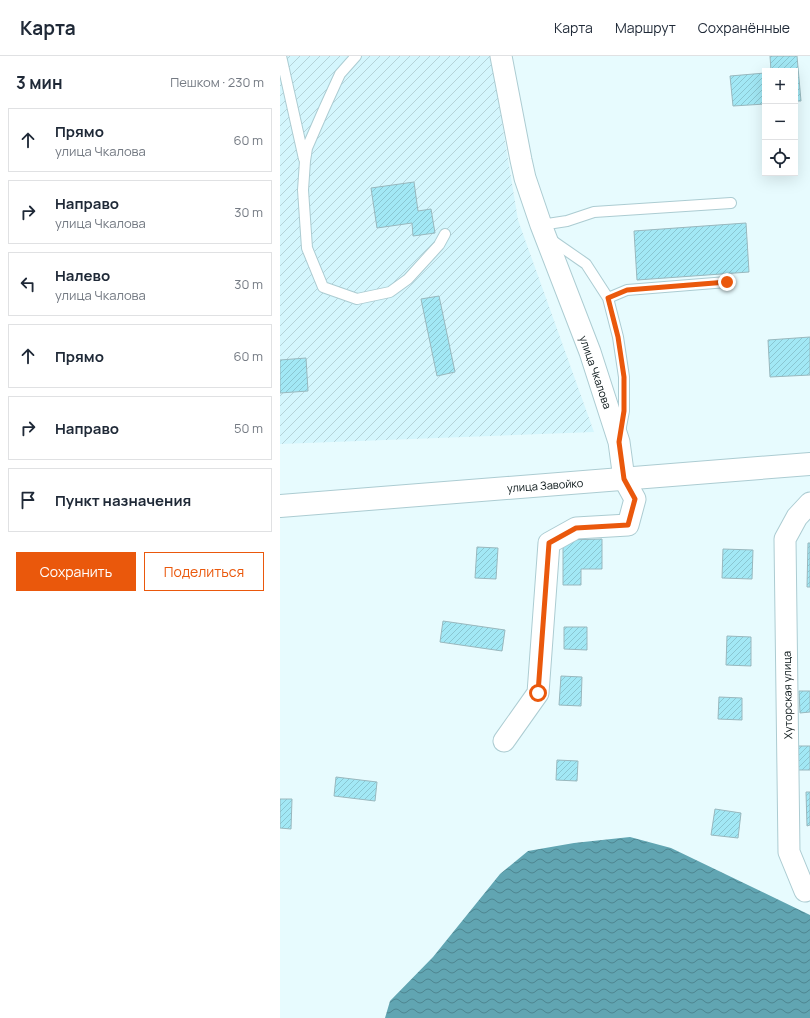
<!DOCTYPE html>
<html lang="ru">
<head>
<meta charset="utf-8">
<style>
  :root { --surface:#fff; --page:#f2f2f3; --text:#1f2937; --muted:#747a83; --line:#e0e1e3; --accent:#ea580c }
  body { margin:0; font-family:Manrope,sans-serif; background:var(--page); color:var(--text) }
  .controls { position:absolute; right:12px; top:12px; display:grid; overflow:hidden; border-radius:0px; box-shadow:0 4px 16px #0002 }
  .controls button { width:36px; height:36px; display:grid; place-items:center; padding:0; border:0; border-bottom:1px solid var(--line); background:var(--surface); color:var(--text); font:20px sans-serif }
  .stop { position:absolute; width:12px; height:12px; margin:-9px; border:3px solid #ea580c; border-radius:50%; background:#fff }
  .stop.end { background:#ea580c; border-color:#fff; box-shadow:0 1px 4px #0008 }
  .list { margin:0; padding:0; list-style:none }
  h2 { display:flex; justify-content:space-between; align-items:center; height:52px; margin:0; padding:0 16px; font-size:17px }
  h2 small { font-size:13px; font-weight:400; color:var(--muted) }
  .list li { display:grid; grid-template-columns:26px 1fr auto; gap:12px; align-items:center; box-sizing:border-box; height:64px; margin:0 8px 8px; padding:0 8px; border:1px solid var(--line); border-radius:0px }
  .list b { display:block; font-size:15px; white-space:nowrap }
  .list p { margin:0; font-size:13px; white-space:nowrap; color:var(--muted) }
  .list em { font-size:13px; font-style:normal; color:var(--muted) }
  .actions { display:flex; gap:8px; padding:12px 16px }
  .actions a { flex:1; padding:9px 0; border:1px solid var(--accent); border-radius:0px; text-align:center; font-size:14px; color:var(--accent) }
  .actions .main { background:var(--accent); color:#fff }
  .icon { flex:none; width:22px; height:22px; fill:none; stroke:currentColor; stroke-width:2; stroke-linecap:round; stroke-linejoin:round }
  .map { position:relative; flex:none; width:530px; height:962px; overflow:hidden }
  header { display:flex; align-items:center; gap:24px; box-sizing:border-box; height:56px; padding:0 20px; background:var(--surface); border-bottom:1px solid var(--line) }
  header strong { font-size:19px }
  nav { display:flex; gap:22px; margin-inline-start:auto; font-size:14px }
  main { display:flex }
  aside { flex:1; background:var(--surface) }
  .map>svg:first-child { display:block }
  .industrial { fill:url(#industrial-furrows) }
  .water { fill:url(#water-waves) }
  .building { fill:url(#building-hatch); stroke:#99b8be }
  .lines { fill:none; stroke-linecap:round; stroke-linejoin:round }
  .lane-casing { stroke:#acccd2; stroke-width:12 }
  .street-casing { stroke:#acccd2; stroke-width:23 }
  .secondary-casing { stroke:#acccd2; stroke-width:24 }
  .lane { stroke:#fff; stroke-width:10 }
  .street { stroke:#fff; stroke-width:21 }
  .secondary { stroke:#fff; stroke-width:22 }
  .route { stroke:#ea580c; stroke-width:5 }
  .labels { text-anchor:middle; dominant-baseline:central; stroke-width:4; stroke-linejoin:round; paint-order:stroke }
  .street-label { font-size:11px; fill:#091517; stroke:#fff }
</style>
</head>
<body>
<header>
<strong>Карта</strong>
<nav><a>Карта</a><a>Маршрут</a><a>Сохранённые</a></nav>
</header>
<main>
<aside>
<h2>3 мин<small>Пешком · 230 m</small></h2>
<ul class="list">
<li><svg class="icon" aria-label="ahead" viewBox="0 0 24 24"><path d="M12 20V5M6 11l6-6 6 6"/></svg><div><b>Прямо</b><p>улица Чкалова</p></div><em>60 m</em></li>
<li><svg class="icon" aria-label="right" viewBox="0 0 24 24"><path d="M7 20v-9h11M14 6l5 5-5 5"/></svg><div><b>Направо</b><p>улица Чкалова</p></div><em>30 m</em></li>
<li><svg class="icon" aria-label="left" viewBox="0 0 24 24"><path d="M17 20v-9H6M10 6l-5 5 5 5"/></svg><div><b>Налево</b><p>улица Чкалова</p></div><em>30 m</em></li>
<li><svg class="icon" aria-label="ahead" viewBox="0 0 24 24"><path d="M12 20V5M6 11l6-6 6 6"/></svg><div><b>Прямо</b></div><em>60 m</em></li>
<li><svg class="icon" aria-label="right" viewBox="0 0 24 24"><path d="M7 20v-9h11M14 6l5 5-5 5"/></svg><div><b>Направо</b></div><em>50 m</em></li>
<li><svg class="icon" aria-label="arrive" viewBox="0 0 24 24"><path d="M6 21V4h12l-3 4 3 4H6"/></svg><div><b>Пункт назначения</b></div></li>
</ul>
<div class="actions"><a class="main">Сохранить</a><a>Поделиться</a></div>
</aside>
<div class="map">
<svg width="530" height="962" viewBox="0 0 530 962">
  <defs>
    <pattern id="industrial-furrows" width="10" height="10" patternUnits="userSpaceOnUse"><rect width="10" height="10" fill="#d4f6fd"/><path d="M-1 1l2-2M0 10L10 0M9 11l2-2" fill="none" stroke="#b5d2d8"/></pattern>
    <pattern id="water-waves" width="16" height="10" patternUnits="userSpaceOnUse"><rect width="16" height="10" fill="#61a5b2"/><path d="M0 5q4-4 8 0t8 0" fill="none" stroke="#4e8590"/></pattern>
    <pattern id="building-hatch" width="6" height="6" patternUnits="userSpaceOnUse"><rect width="6" height="6" fill="#a2e8f5"/><path d="M-1 1l2-2M0 6l6-6M5 7l2-2" fill="none" stroke="#8ac6d1"/></pattern>
  </defs>
  <rect width="100%" height="100%" fill="#e7fbfe"/>
  <!-- industrial -->
  <path class="industrial" d="M0,0h211l27,164 76,212 -314,12z"/>
  <!-- water -->
  <path class="water" d="M350,781l41,11 139,67v103h-425l5,-17 43,-44 67,-83 28,-23 46,-8z"/>
  <!-- building -->
  <path class="building" d="M490,0h27l4,45h-6v-30h-24z
    M485,17v31l-32,2 -3,-30z
    M134,126l4,29 13,-2 4,24 -22,3 -1,-13 -35,5 -6,-40z
    M466,167l3,49 -112,8 -3,-49z
    M159,240l16,76 -18,4 -16,-77z
    M530,281v38l-40,2 -2,-37z
    M26,302l2,33 -28,2v-33z
    M322,483v30h-21v16h-18v-45z
    M528,487h2v44h-3z
    M197,491l21,1 -2,31 -21,-1z
    M443,493l30,1 -1,29 -30,-1z
    M163,565l62,9 -3,21 -62,-9z
    M284,571h23v23l-23,-1z
    M447,580l24,1v29l-25,-1z
    M281,620l21,1 -1,29 -22,-1z
    M519,635h11v21l-10,1z
    M439,641l23,1v22l-24,-1z
    M518,690h12v24h-12z
    M277,704l21,1 -1,20 -21,-1z
    M56,721l41,5 -2,19 -41,-5z
    M526,736h4v33l-3,1z
    M0,743h12l-1,30 -11,-1z
    M435,753l26,4 -3,25 -27,-3z"/>
  <g class="lines">
    <defs>
      <path id="lane" d="M1,0l23,103
        M76,0l-16,18 -16,35 -17,39 -2,13 -2,29 4,58 16,39 34,12 33,-7 18,-13 31,-34 6,-11
        M261,169l26,-4 27,-9 137,-9
        M270,183l36,25 22,34 10,39 6,40v34l-4,21
        M328,242l19,-8 100,-8"/>
      <path id="street" d="M221,0l20,104 4,18 16,47 49,127 29,90 5,37 11,20 -7,26 -52,3 -27,15 -11,150 -34,48
        M525,835l-16,-39 -4,-313 12,-22 13,-14"/>
      <path id="secondary" d="M0,450l530,-42"/>
    </defs>
    <!-- lane casing -->
    <use href="#lane" class="lane-casing"/>
    <!-- street casing -->
    <use href="#street" class="street-casing"/>
    <!-- secondary casing -->
    <use href="#secondary" class="secondary-casing"/>
    <!-- lane -->
    <use href="#lane" class="lane"/>
    <!-- street -->
    <use href="#street" class="street"/>
    <!-- secondary -->
    <use href="#secondary" class="secondary"/>
  </g>
  <g class="lines">
    <!-- route -->
    <path class="route" d="M258,637l11,-150 27,-15 52,-3 7,-26 -11,-20 -5,-37 5,-31v-34l-6,-40 -10,-39 19,-8 100,-8"/>
  </g>
  <g class="labels">
    <!-- street labels -->
    <g class="street-label">
      <text transform="translate(316 316) rotate(71)">улица Чкалова</text>
      <text transform="translate(265 429) rotate(-4)">улица Завойко</text>
      <text transform="translate(507 639) rotate(-91)">Хуторская улица</text>
    </g>
  </g>
</svg>
<div class="controls">
<button>+</button>
<button>−</button>
<button><svg class="icon" aria-label="locate" viewBox="0 0 24 24"><circle cx="12" cy="12" r="6"/><path d="M12 2v4M12 18v4M2 12h4M18 12h4"/></svg></button>
</div>
<div class="stop" style="left:258px;top:637px"></div>
<div class="stop end" style="left:447px;top:226px"></div>
</div>
</main>
</body>
</html>
